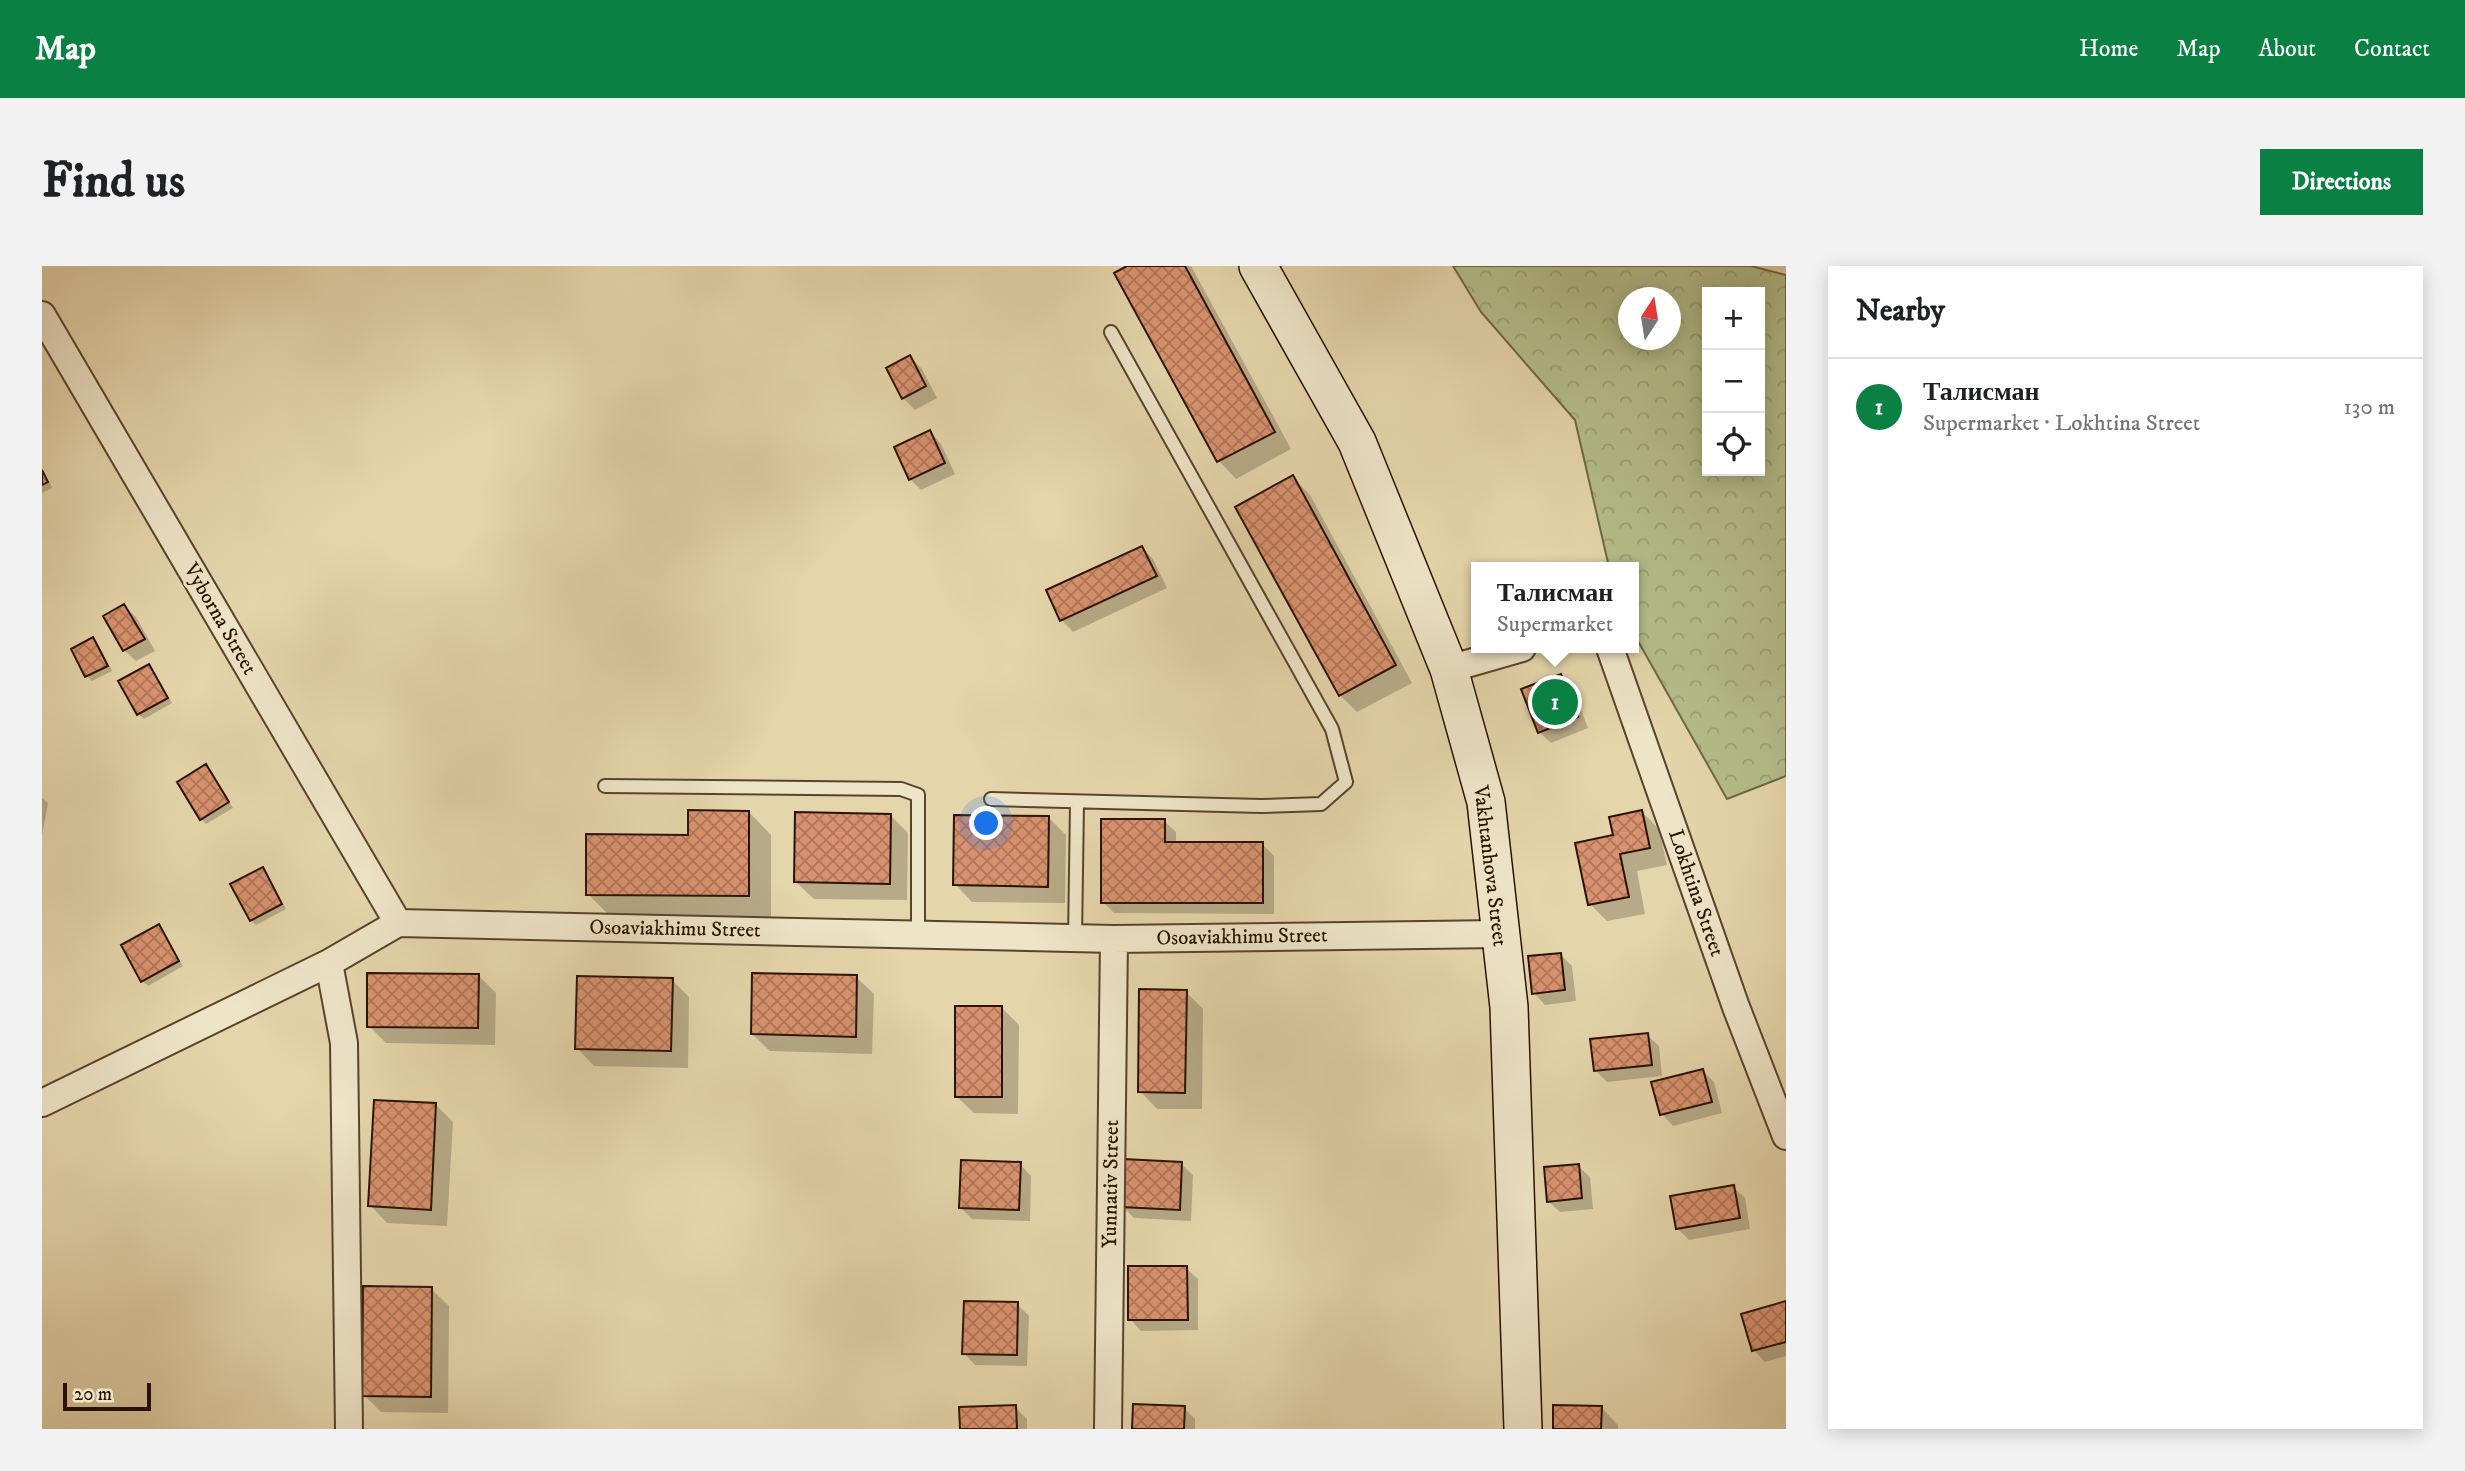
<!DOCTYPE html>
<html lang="en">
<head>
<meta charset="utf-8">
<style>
  :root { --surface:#fff; --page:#f2f2f2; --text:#202124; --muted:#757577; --line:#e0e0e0; --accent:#0b8043 }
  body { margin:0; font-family:"IM FELL DW Pica",serif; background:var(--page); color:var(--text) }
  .controls { position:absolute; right:21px; top:21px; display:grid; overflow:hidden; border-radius:0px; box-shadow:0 4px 18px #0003 }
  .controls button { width:63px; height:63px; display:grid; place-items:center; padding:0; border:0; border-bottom:2px solid var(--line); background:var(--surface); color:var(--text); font:35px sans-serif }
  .compass { position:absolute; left:1576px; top:21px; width:63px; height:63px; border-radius:50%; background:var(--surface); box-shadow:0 4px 18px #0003; rotate:12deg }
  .scale { position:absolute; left:21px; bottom:18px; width:88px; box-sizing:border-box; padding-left:7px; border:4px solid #2a1201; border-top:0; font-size:19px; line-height:24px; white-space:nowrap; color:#2a1201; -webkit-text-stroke:5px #eee4c8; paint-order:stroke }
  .you { position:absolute; left:945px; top:558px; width:24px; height:24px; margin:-18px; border:5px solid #fff; border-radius:50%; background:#1a73e8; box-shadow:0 0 0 10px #1a73e833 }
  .badge { display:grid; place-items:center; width:46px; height:46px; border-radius:50%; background:var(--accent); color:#fff; font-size:23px; font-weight:700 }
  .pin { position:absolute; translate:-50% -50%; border:4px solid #fff; box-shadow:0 2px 7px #0006 }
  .popup { position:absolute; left:1429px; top:296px; width:168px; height:91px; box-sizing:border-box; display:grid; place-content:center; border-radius:0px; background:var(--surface); filter:drop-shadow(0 2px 5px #0005); font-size:23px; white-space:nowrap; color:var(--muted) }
  .popup b { font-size:26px; color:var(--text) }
  .popup::after { content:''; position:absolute; left:50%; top:100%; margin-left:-14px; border:14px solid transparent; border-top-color:var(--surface) }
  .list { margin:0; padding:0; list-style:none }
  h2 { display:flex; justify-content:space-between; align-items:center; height:91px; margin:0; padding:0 28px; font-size:30px }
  h2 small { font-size:23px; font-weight:400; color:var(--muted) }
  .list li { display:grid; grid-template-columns:46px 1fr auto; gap:21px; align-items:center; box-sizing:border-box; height:98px; padding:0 28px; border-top:2px solid var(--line) }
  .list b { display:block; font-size:26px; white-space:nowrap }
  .list p { margin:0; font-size:23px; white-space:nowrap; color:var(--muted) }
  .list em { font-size:23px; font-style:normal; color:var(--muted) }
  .icon { flex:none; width:38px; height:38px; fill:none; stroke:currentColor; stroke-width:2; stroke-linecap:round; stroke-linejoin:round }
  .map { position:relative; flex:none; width:1744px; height:1163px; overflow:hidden; border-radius:0px }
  header { display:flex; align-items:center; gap:42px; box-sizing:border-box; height:98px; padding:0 35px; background:var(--accent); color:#fff }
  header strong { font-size:33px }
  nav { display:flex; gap:38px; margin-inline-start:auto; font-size:24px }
  .intro { display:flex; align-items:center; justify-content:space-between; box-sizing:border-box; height:168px; padding:0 42px }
  h1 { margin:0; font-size:49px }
  .button { padding:18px 32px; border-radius:0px; background:var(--accent); color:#fff; font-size:24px; font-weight:700 }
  main { display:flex; gap:42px; padding:0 42px }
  aside { flex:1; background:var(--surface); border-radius:0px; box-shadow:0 4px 18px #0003 }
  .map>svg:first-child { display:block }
  .forest { fill:url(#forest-crowns); stroke:#6f6846; stroke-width:2; fill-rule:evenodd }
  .shadow { fill:#0003 }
  .building { fill:url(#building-cross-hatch); stroke:#2a1201; stroke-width:2 }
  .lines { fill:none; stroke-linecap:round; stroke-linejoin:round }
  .service-casing { stroke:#59432c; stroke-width:16 }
  .minor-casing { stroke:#59432c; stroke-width:30 }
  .secondary-casing { stroke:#2a1201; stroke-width:40 }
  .service { stroke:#eee4c8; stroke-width:12 }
  .minor { stroke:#eee4c8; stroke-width:26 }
  .secondary { stroke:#eee4c8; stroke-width:37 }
  .labels { text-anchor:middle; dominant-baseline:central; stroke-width:6; stroke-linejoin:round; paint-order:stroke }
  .street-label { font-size:21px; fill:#2a1201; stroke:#eee4c8 }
</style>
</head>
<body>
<header>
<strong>Map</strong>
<nav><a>Home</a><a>Map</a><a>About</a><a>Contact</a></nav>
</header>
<div class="intro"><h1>Find us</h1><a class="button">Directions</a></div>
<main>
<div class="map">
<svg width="1744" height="1163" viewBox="0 0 1744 1163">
  <defs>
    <pattern id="forest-crowns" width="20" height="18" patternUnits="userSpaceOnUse" patternTransform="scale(1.75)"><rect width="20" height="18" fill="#b4bd8a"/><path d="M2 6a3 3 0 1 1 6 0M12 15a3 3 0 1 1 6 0" fill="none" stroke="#9ba175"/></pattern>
    <pattern id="building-cross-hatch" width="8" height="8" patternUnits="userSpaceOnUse" patternTransform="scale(1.75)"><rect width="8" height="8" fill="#d9926f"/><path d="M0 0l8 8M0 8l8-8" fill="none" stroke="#b07659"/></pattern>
  </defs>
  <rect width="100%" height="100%" fill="#e5d5ab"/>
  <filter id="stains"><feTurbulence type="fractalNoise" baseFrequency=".00286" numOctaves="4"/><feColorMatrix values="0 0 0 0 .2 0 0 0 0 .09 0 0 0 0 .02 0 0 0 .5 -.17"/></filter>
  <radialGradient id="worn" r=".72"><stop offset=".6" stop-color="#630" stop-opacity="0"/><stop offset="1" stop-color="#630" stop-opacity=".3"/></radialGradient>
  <!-- forest -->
  <path class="forest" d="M1411,0h298l35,9v501l-59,23 -93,-165v-67h-25l-34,-147 -94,-108zM1665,26h53v179h-53zM1587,32h42v42h-42z"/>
  <!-- shadow -->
  <path class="shadow" d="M1089,0h60l100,183 -55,30 -17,-18 -103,-187z
    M868,91l12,12 15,29 -22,12 -12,-12z
    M888,166l11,12 14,30 -34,16 -11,-11z
    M0,202l10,20 -10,5z
    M1251,212l17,17 102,188 -55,29 -17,-17z
    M1100,282l11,11 14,29 -94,44 -11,-12 -14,-29z
    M82,340l12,11 19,34 -19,10 -12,-11z
    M51,373l5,5 14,27 -20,10 -5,-5z
    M107,400l23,37 -28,16 -6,-5z
    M1519,410l11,11 16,41 -37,15 -12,-11z
    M163,500l28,42 -27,16 -5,-5z
    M0,532l6,5 -6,32z
    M707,546l22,23v83l-160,-1 -23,-23 101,-58z
    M1600,546l17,17 8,36 -30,6 8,43 -38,7 -17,-17 25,-68z
    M848,549l18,18 -1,67 -93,-1 -18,-17z
    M1007,552l17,17 -1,68 -93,-1 -17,-18z
    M1122,555l12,11v12h86l12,12v58l-160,-1 -11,-11z
    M221,603l5,6 18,34 -30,16 -5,-5z
    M116,660l25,40 -35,20 -5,-5z
    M1519,689l11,11 4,35 -31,4 -11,-12z
    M437,710l17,17 -1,52 -109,-2 -17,-17z
    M814,711l18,17 -2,60 -102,-3 -18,-17z
    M630,714l17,17 -1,71 -94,-2 -17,-18z
    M1144,726l17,17 -1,100h-45l-17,-18z
    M960,742l17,17 -1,89 -44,-1 -18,-17z
    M1605,769l12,11 3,30 -55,6 -12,-12z
    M1661,805l11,11 8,31 -49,13 -11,-12z
    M394,839l17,17 -6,104 -60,-3 -17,-18z
    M978,898l11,12 -1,45 -58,-2 -11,-11z
    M1139,898l12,11 -2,46 -57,-3 -11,-11z
    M1536,900l12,11 3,32 -33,3 -12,-11z
    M1691,921l12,11 5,31 -61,11 -12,-12z
    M1144,1002l12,11v51l-57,1 -11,-12z
    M389,1023l18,17 -1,107 -67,-1 -17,-17z
    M1744,1036v54l-21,6 -11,-12z
    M975,1038l12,12 -2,50 -52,-1 -11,-12z
    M973,1141l12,12v10h-65z
    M1559,1141l17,18v4h-63z
    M1142,1142l11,11v10h-61z"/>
  <!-- building -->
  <path class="building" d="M1085,0h58l90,166 -58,30 -103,-189z
    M868,89l16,31 -24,13 -16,-31z
    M888,164l15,33 -36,17 -15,-33z
    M0,204l6,12 -6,3z
    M1251,209l103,190 -57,31 -104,-189z
    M1100,280l15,30 -97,45 -14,-31z
    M82,338l21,35 -22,12 -20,-35z
    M51,371l15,29 -23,11 -14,-28z
    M107,398l19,34 -31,17 -19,-34z
    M1519,408l17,43 -40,16 -17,-44z
    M164,498l23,38 -29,18 -23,-38z
    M646,544l61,1v85l-163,-1v-61l102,1z
    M1600,544l8,38 -30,6 9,43 -41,8 -13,-62 38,-8 -4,-18z
    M753,546l96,2 -1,70 -96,-2z
    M912,549l95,1 -1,71 -95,-2z
    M1059,553h64v23h98v61h-162z
    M221,601l19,37 -32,17 -20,-37z
    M117,658l20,37 -38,21 -20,-37z
    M1519,687l4,37 -33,4 -4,-38z
    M325,707l112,1 -1,54 -111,-1z
    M710,707l105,2 -1,62 -105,-3z
    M535,710l96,2 -2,73 -96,-2z
    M1097,723l48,1 -2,103 -47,-1z
    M913,740h47v91h-47z
    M1606,767l4,32 -58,6 -4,-32z
    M1661,803l9,33 -52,13 -9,-33z
    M332,834l62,3 -5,107 -63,-4z
    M1081,893l59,3 -2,48 -59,-3z
    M919,894l60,2 -2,48 -60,-2z
    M1537,898l3,34 -35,4 -3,-35z
    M1692,919l6,33 -64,11 -6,-33z
    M1086,1000h59l1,54h-60z
    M321,1020l69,1 -1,110 -69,-1z
    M922,1035l54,1 -1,53 -55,-1z
    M1744,1035v41l-34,9 -11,-37z
    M1091,1138l52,2 -1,23h-52z
    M974,1139l1,24h-57l-1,-22z
    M1511,1139l49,1 -1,23h-48z"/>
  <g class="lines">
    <defs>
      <path id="service" d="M563,520l296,3 17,6v140
        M949,533l270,7 60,-2 25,-22 -14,-53 -221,-397
        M1033,673l2,-136"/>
      <path id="minor" d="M0,49l356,608
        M1568,382l126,359 50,129
        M1407,403l73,-21
        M287,697l15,80 5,386
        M0,837l287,-140 69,-40 716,16 385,-5
        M1066,1163l6,-490"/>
      <path id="secondary" d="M1216,0l99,176 92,227 37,133 23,205 14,422"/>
    </defs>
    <!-- service casing -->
    <use href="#service" class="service-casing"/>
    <!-- minor casing -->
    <use href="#minor" class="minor-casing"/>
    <!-- secondary casing -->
    <use href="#secondary" class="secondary-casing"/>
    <!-- service -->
    <use href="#service" class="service"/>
    <!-- minor -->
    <use href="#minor" class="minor"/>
    <!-- secondary -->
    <use href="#secondary" class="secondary"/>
  </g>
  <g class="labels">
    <!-- street labels -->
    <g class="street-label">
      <text transform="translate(178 353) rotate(60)">Vyborna Street</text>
      <text transform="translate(1448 600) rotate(83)">Vakhtanhova Street</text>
      <text transform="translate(1654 627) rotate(71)">Lokhtina Street</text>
      <text transform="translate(633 663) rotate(1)">Osoaviakhimu Street</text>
      <text transform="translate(1200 671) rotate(-1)">Osoaviakhimu Street</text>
      <text transform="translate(1069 918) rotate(-89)">Yunnativ Street</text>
    </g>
  </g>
  <rect width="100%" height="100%" filter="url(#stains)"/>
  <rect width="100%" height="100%" fill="url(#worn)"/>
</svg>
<div class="controls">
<button>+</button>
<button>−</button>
<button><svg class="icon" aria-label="locate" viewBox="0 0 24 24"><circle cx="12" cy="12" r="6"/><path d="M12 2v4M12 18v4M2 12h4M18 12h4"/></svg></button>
</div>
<svg class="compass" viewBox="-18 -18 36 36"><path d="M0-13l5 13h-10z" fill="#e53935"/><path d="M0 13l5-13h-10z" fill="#757577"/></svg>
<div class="scale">20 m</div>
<div class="you"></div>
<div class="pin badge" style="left:1513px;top:436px">1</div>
<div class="popup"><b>Талисман</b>Supermarket</div>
</div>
<aside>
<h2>Nearby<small></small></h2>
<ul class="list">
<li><span class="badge">1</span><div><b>Талисман</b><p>Supermarket · Lokhtina Street</p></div><em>130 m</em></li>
</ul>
</aside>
</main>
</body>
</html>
